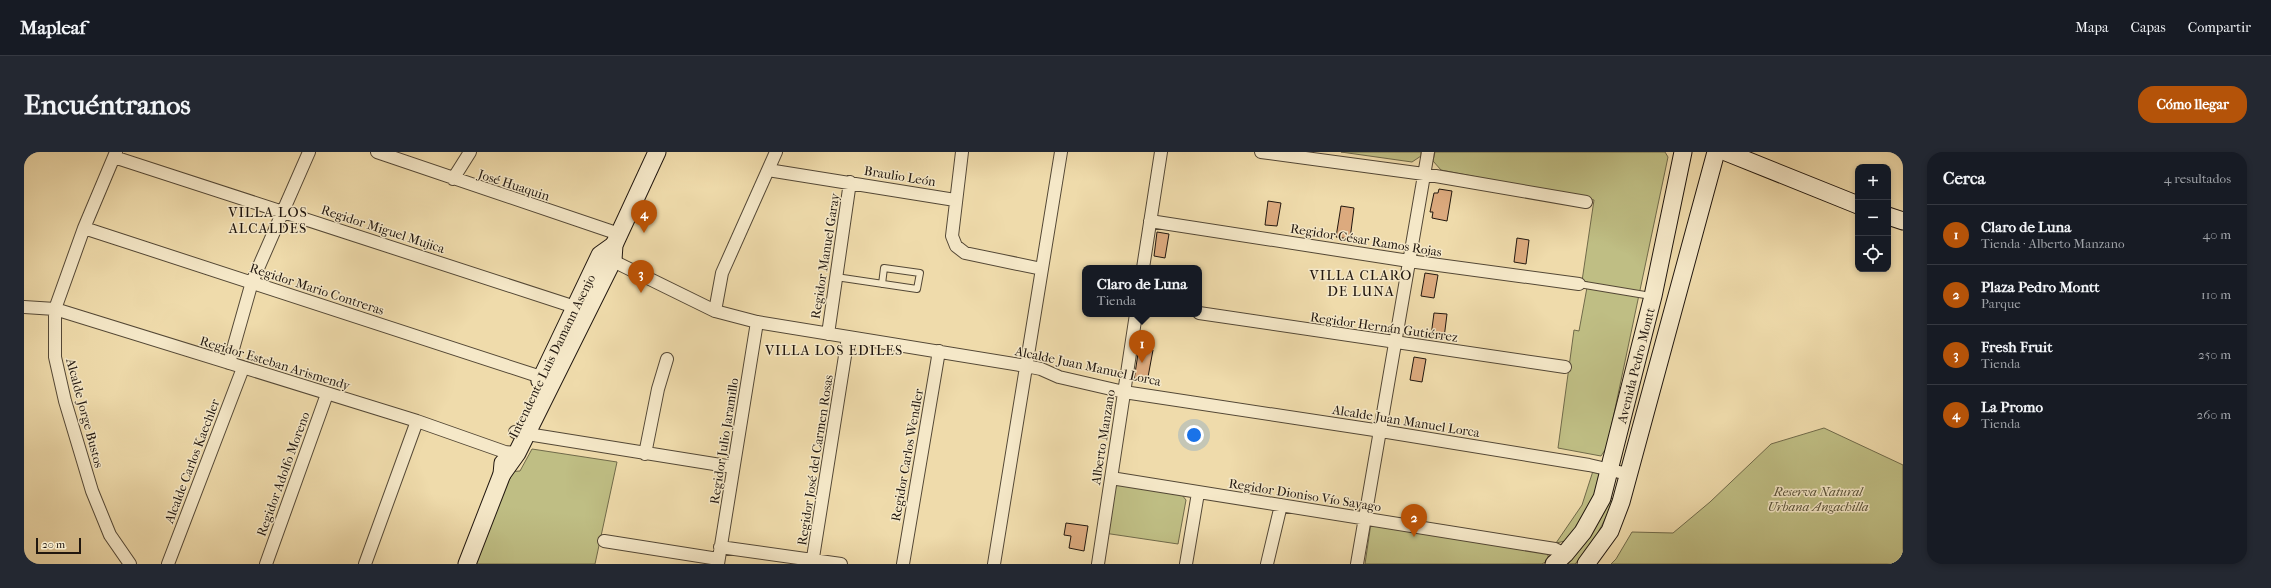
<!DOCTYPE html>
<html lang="es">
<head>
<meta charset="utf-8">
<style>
  :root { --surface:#171b24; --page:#242831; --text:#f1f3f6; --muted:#9ea1a6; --line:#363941; --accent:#b45309 }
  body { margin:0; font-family:"IM FELL French Canon",serif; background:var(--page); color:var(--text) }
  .controls { position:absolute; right:12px; top:12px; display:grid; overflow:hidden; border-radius:8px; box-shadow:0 2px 6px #0003 }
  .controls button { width:36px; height:36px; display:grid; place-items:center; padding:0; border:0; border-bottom:1px solid var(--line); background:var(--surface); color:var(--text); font:20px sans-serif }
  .scale { position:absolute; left:12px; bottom:10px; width:45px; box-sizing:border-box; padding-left:4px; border:2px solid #21170f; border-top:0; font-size:11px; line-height:14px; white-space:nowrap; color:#21170f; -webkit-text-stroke:3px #f5e8c8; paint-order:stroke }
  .you { position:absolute; left:1170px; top:283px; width:14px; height:14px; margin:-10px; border:3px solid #fff; border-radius:50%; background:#1a73e8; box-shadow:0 0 0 6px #1a73e833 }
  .badge { display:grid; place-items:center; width:26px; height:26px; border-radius:50%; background:var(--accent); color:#fff; font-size:13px; font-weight:700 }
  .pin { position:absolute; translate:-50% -33px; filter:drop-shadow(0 1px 2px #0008) }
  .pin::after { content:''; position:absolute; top:21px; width:14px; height:12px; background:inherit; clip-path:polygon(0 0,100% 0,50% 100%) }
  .popup { position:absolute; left:1058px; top:113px; width:120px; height:52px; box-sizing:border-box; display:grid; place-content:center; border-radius:8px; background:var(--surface); filter:drop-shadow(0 1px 3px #0005); font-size:13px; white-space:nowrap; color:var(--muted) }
  .popup b { font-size:15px; color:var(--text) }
  .popup::after { content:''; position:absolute; left:50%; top:100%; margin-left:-8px; border:8px solid transparent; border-top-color:var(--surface) }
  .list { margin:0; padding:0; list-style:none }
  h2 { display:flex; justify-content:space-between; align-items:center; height:52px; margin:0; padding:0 16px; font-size:17px }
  h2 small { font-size:13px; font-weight:400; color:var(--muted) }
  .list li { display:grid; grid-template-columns:26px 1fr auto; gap:12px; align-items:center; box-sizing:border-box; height:60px; padding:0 16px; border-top:1px solid var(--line) }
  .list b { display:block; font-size:15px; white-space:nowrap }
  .list p { margin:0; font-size:13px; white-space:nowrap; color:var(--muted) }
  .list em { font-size:13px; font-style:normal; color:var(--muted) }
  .icon { flex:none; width:22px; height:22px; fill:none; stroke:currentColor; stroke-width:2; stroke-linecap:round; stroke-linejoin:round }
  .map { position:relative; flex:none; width:1879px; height:412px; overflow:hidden; border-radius:16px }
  header { display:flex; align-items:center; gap:24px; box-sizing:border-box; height:56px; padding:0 20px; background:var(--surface); border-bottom:1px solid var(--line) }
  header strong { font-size:19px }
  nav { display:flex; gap:22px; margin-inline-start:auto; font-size:14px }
  .intro { display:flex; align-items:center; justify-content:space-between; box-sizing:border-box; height:96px; padding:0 24px }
  h1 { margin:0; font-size:28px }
  .button { padding:10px 18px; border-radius:16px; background:var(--accent); color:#fff; font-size:14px; font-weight:700 }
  main { display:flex; gap:24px; padding:0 24px }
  aside { flex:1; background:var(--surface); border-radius:16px; box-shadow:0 2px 6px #0003 }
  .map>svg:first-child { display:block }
  .green { fill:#bfbe84; stroke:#706a4a }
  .building { fill:#dcaa7e; stroke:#21170f }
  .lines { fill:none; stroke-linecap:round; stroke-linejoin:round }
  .lane-casing { stroke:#544836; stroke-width:8 }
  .street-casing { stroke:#544836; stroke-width:14 }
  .secondary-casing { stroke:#21170f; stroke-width:19 }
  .lane { stroke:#f5e8c8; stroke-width:6 }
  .street { stroke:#f5e8c8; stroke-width:12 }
  .secondary { stroke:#f5e8c8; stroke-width:17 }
  .labels { text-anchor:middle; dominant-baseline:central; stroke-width:3; stroke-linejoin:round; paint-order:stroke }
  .street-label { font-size:13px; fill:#21170f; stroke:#f5e8c8 }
  .park-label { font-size:13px; font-style:italic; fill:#585138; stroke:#f5e8c8 }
  .neighbourhood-label { font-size:14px; letter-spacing:1px; fill:#21170f; stroke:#f5e8c8 }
</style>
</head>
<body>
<header>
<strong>Mapleaf</strong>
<nav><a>Mapa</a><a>Capas</a><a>Compartir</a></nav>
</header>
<div class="intro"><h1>Encuéntranos</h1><a class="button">Cómo llegar</a></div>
<main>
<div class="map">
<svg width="1879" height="412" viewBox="0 0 1879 412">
  <rect width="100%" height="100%" fill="#efdbab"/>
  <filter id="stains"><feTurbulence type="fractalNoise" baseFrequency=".005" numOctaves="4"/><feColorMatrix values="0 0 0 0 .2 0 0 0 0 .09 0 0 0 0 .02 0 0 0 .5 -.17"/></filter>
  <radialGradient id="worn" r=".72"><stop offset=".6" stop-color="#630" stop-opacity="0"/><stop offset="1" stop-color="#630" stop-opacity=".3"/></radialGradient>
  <!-- green -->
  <path class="green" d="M1317,0h80v4l-9,6z
    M1411,0h230l3,5 -61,290 -6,9 -43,-8 16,-118 5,1 9,-49 -6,-1 12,-81 -153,-30 -8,-9z
    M1800,276l79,37v99h-292l5,-5 16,-27 41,1 37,-31 61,-58z
    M508,297l85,13 -22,102h-123l33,-92 15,-1z
    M1569,319l7,3 2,12 -32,54 -14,3 26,-38z
    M1095,333l63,10 4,5 -8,44 -74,-11 8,-47z
    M1585,346l5,1c-10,24 -21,46 -39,65h-10c22,-22 33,-38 44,-66z
    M1347,371l176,28 2,9 -7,4h-177z"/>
  <!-- building -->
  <path class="building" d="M1415,37l13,2 -5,30 -15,-3 1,-6h-3l4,-19h4z
    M1244,49l13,2 -4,23 -12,-1z
    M1317,54l13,2 -4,31 -14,-2z
    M1133,80l12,2 -4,24 -11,-2z
    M1493,86l12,2 -3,24 -12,-2z
    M1401,121l13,2 -4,23 -13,-2z
    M1410,161l13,1 -3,24 -13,-2z
    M1115,195l14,3 -5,27h-3l-1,4 -10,-1z
    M1390,205l12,2 -4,23 -12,-2z
    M1042,371l22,3 -4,25 -15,-3 2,-12 -7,-1z"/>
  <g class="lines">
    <defs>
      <path id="lane" d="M812,125l81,12 3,-16 -36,-5 -2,16
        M1555,132l72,12"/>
      <path id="street" d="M92,0l-32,76 -29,81v48l10,44 27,90 18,44 20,29
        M353,0l242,82
        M938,0l-10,84 4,10 9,7 77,16
        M1237,0l163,22 162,28
        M90,5l461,150
        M744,18l187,30
        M429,27l17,-27
        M1126,69l259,40 170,23
        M60,76l457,149
        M583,106l108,53 42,11 269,44 15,3 18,8 65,15 257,39 208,34 39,9
        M1119,116l18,-116
        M0,155l31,2 362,112 88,31 12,1
        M691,159l7,-38 54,-121
        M1175,161l366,54
        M804,182l22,-152
        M205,211l23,-81 57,-130
        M491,280l218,35
        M621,302l13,-65 9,-30
        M1087,326l444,71 10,5
        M580,389l114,18
        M696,395l121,17
        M144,412l75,-196
        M242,412l61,-170
        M341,412l52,-143
        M694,412l39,-242
        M788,412l36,-227
        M879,412l36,-213
        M970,412l67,-412
        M1074,412l38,-250
        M1162,412l12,-71
        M1243,412l14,-59
        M1333,412l71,-412"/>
      <g id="secondary">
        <path d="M1702,0l132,53"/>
        <path d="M1864,64l15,5"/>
        <path d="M516,229l60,-126 14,-10"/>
        <path d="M478,322l15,-21 96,-193 1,-15 43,-93"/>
        <path d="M443,412l35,-90 1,-11"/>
        <path id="s1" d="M1530,412l11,-10 18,-22 19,-34 51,-202 30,-144"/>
        <path d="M1562,412l24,-33 11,-29 95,-350"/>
      </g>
    </defs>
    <!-- lane casing -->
    <use href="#lane" class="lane-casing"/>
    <!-- street casing -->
    <use href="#street" class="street-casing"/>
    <!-- secondary casing -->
    <use href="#secondary" class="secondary-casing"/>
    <!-- lane -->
    <use href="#lane" class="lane"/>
    <!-- street -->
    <use href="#street" class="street"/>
    <!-- secondary -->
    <use href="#secondary" class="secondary"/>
  </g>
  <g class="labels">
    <!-- street labels -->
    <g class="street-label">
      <text transform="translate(876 24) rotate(9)">Braulio León</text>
      <text transform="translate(490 33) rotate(18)">José Huaquin</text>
      <text transform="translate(359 77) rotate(18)">Regidor Miguel Mujica</text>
      <text transform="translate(1342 88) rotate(9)">Regidor César Ramos Rojas</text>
      <text transform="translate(801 104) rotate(-81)">Regidor Manuel Garay</text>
      <text transform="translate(293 137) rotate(18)">Regidor Mario Contreras</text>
      <text transform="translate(1360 175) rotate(8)">Regidor Hernán Gutiérrez</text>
      <text transform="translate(528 204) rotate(-64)">Intendente Luis Damann Asenjo</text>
      <text transform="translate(251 211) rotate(17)">Regidor Esteban Arismendy</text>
      <text transform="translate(1064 214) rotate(12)">Alcalde Juan Manuel Lorca</text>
      <text stroke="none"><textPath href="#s1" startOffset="219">Avenida Pedro Montt</textPath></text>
      <text transform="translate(61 261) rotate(75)">Alcalde Jorge Bustos</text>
      <text transform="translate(1382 269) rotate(9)">Alcalde Juan Manuel Lorca</text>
      <text transform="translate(1079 285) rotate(-81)">Alberto Manzano</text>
      <text transform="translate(700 289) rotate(-81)">Regidor Julio Jaramillo</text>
      <text transform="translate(883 303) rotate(-80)">Regidor Carlos Wendler</text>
      <text transform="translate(791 308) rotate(-81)">Regidor José del Carmen Rosas</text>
      <text transform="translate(168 309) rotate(-69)">Alcalde Carlos Kaechler</text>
      <text transform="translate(259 322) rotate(-70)">Regidor Adolfo Moreno</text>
      <text transform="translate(1281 343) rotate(9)">Regidor Dioniso Vío Sayago</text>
    </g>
    <!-- park labels -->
    <g class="park-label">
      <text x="1794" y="339">Reserva Natural<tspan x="1794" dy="15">Urbana Angachilla</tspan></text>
    </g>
    <!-- neighbourhood labels -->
    <g class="neighbourhood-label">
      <text x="244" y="60">VILLA LOS<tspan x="244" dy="16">ALCALDES</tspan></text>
      <text x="1337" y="123">VILLA CLARO<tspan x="1337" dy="16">DE LUNA</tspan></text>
      <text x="810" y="198">VILLA LOS EDILES</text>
    </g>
  </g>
  <rect width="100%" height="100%" filter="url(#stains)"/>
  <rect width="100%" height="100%" fill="url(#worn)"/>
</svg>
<div class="controls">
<button>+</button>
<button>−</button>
<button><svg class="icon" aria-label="locate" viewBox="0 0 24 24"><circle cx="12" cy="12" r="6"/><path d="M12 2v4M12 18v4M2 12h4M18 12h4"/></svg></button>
</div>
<div class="scale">20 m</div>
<div class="you"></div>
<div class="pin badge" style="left:1118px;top:211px">1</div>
<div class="popup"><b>Claro de Luna</b>Tienda</div>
<div class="pin badge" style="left:1390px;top:385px">2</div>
<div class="pin badge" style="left:617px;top:141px">3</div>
<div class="pin badge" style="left:620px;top:81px">4</div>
</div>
<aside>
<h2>Cerca<small>4 resultados</small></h2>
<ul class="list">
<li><span class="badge">1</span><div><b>Claro de Luna</b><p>Tienda · Alberto Manzano</p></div><em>40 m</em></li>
<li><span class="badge">2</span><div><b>Plaza Pedro Montt</b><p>Parque</p></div><em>110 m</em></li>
<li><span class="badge">3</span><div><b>Fresh Fruit</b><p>Tienda</p></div><em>250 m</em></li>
<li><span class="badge">4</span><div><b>La Promo</b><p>Tienda</p></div><em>260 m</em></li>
</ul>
</aside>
</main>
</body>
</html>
